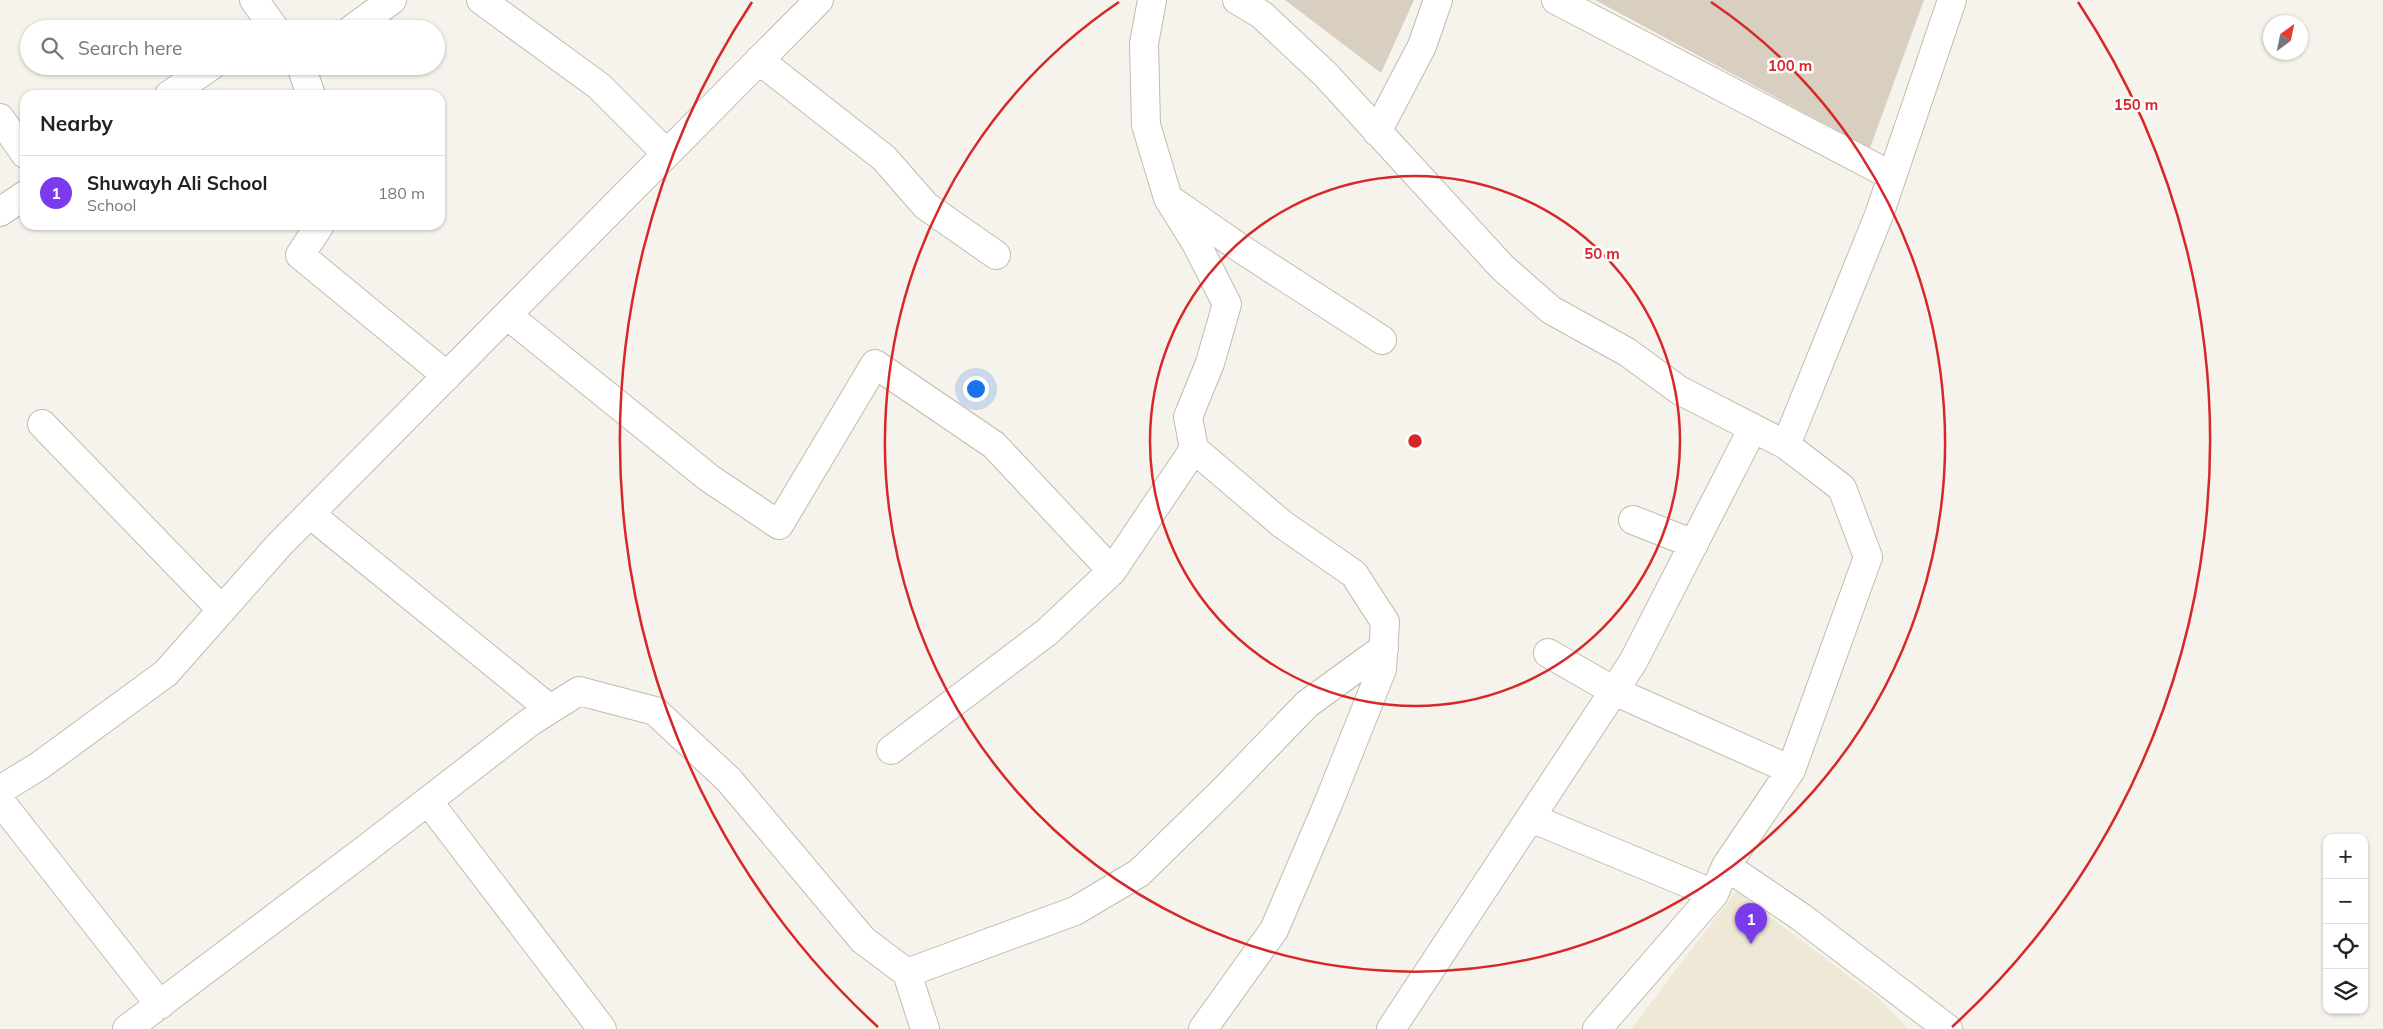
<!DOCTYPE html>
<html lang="en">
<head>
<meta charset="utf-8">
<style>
  :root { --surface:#fff; --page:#f6f6f6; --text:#222; --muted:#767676; --line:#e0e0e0; --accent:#7c3aed }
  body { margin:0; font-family:Mulish,sans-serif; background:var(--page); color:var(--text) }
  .controls { position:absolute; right:15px; bottom:15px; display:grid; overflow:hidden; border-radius:10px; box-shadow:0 1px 4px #0004 }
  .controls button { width:45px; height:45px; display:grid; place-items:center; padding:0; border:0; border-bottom:1px solid var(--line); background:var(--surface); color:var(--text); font:25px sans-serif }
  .compass { position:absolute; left:2263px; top:15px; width:45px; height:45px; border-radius:50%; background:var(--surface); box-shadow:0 1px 4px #0004; rotate:33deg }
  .you { position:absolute; left:975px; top:388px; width:18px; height:18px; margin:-12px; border:4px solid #fff; border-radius:50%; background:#1a73e8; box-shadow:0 0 0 8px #1a73e833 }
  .badge { display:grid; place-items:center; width:32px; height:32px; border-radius:50%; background:var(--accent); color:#fff; font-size:16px; font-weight:700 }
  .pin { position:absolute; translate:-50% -41px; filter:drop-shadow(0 1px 2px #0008) }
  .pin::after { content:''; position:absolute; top:26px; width:18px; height:15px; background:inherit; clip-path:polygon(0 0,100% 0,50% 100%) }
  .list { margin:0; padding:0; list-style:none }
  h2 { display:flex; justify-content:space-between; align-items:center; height:65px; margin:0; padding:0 20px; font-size:21px }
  h2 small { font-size:16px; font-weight:400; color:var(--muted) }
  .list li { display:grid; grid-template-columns:32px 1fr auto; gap:15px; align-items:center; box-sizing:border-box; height:75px; padding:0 20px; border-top:1px solid var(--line) }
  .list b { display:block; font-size:19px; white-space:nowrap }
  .list p { margin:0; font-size:16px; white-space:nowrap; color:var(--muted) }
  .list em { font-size:16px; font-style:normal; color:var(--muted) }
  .icon { flex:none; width:28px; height:28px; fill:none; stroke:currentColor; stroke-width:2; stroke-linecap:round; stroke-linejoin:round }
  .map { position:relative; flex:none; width:2383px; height:1029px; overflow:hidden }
  .search { position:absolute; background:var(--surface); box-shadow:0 1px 4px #0004; left:20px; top:20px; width:425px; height:55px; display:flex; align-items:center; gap:12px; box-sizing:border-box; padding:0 18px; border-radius:28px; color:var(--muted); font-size:19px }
  .panel { position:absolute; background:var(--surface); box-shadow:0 1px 4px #0004; left:20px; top:90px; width:425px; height:140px; border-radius:15px }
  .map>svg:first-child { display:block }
  .education { fill:#efe8d6 }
  .building { fill:#d8cfc1 }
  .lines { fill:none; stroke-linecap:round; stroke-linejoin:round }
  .minor-casing { stroke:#c2bbae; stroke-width:30 }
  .minor { stroke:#fff; stroke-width:28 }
  .ring { fill:none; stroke:#d62828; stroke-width:2.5 }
  .centre { fill:#d62828; stroke:#fff; stroke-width:2.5 }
  .ring-label { font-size:15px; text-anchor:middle; font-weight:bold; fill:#d62828; stroke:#fff; stroke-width:5; stroke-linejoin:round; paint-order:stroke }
</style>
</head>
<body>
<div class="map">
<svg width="2383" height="1029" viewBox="0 0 2383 1029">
  <rect width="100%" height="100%" fill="#f6f3ec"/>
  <!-- education -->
  <path class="education" d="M1736,891l142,107 30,31h-277z"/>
  <!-- building -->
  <path class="building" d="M1285,0h129l-33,73z
    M1595,0h329l-54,148z"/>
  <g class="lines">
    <defs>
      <path id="minor" d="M254,0l21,29
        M481,0l118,86 67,67
        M1152,0l-8,44 2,81 22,73 75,52 139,90
        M1237,0l25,15 63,59 177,193 49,43 76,42 52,38 107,55 56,43 26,69 -77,213 -65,96 -12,28 -117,135
        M1556,0l336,176
        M352,29l40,-29
        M759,60l125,98 42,48 70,49
        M301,66l10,29
        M169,95l42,-29
        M0,118l25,36
        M1377,132l45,-86 16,-46
        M1168,198l28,45 31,61 -17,59 -22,54 6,32 88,75 72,50 31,48 -3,47 -54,135 -54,126 -71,99
        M0,212l25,-17
        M320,225l-20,30 147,121
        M507,315l202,163 70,47 96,-161 119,81 118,126 82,-122
        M42,424l180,186
        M1786,445l93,-230 73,-215
        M310,514l240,195
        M1633,520l61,24
        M1548,653l66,38 177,79
        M891,750l156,-118 65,-61
        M0,790l39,-24 127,-93 113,-128 540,-545
        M0,801l160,204
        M428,801l174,228
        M1531,818l183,76
        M1726,866l75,51 147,112
        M907,973l168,-62 64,-38 86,-84 82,-85 77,-56
        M127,1029l235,-177 168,-130 49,-31 76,20 74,69 134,160 44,33 18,56
        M1391,1029l242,-367 120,-234"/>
    </defs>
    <!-- minor casing -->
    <use href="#minor" class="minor-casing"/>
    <!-- minor -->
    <use href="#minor" class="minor"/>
  </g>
  <!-- distance rings -->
  <g class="ring">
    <circle cx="1415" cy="441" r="265"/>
    <path d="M1711 2A530 530 0 1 1 1119 2"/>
    <path d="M878 1027A795 795 0 0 1 752 2M2078 2A795 795 0 0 1 1952 1027"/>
  </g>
  <circle cx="1415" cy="441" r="8" class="centre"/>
  <g class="ring-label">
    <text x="1790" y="71">100 m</text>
    <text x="2136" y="110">150 m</text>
    <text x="1602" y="259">50 m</text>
  </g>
</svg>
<div class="controls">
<button>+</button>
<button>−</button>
<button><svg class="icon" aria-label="locate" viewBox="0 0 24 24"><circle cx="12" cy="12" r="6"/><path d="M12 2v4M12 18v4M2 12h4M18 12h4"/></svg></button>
<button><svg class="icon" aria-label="layers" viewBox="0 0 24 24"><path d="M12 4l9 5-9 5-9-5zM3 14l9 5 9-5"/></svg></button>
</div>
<svg class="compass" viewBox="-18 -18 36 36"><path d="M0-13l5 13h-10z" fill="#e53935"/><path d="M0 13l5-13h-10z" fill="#767676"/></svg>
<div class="you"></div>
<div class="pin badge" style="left:1751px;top:944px">1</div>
<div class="search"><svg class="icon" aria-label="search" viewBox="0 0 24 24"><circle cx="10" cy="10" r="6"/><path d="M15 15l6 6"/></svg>Search here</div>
<section class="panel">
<h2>Nearby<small></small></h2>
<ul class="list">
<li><span class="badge">1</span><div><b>Shuwayh Ali School</b><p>School</p></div><em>180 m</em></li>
</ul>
</section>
</div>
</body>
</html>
